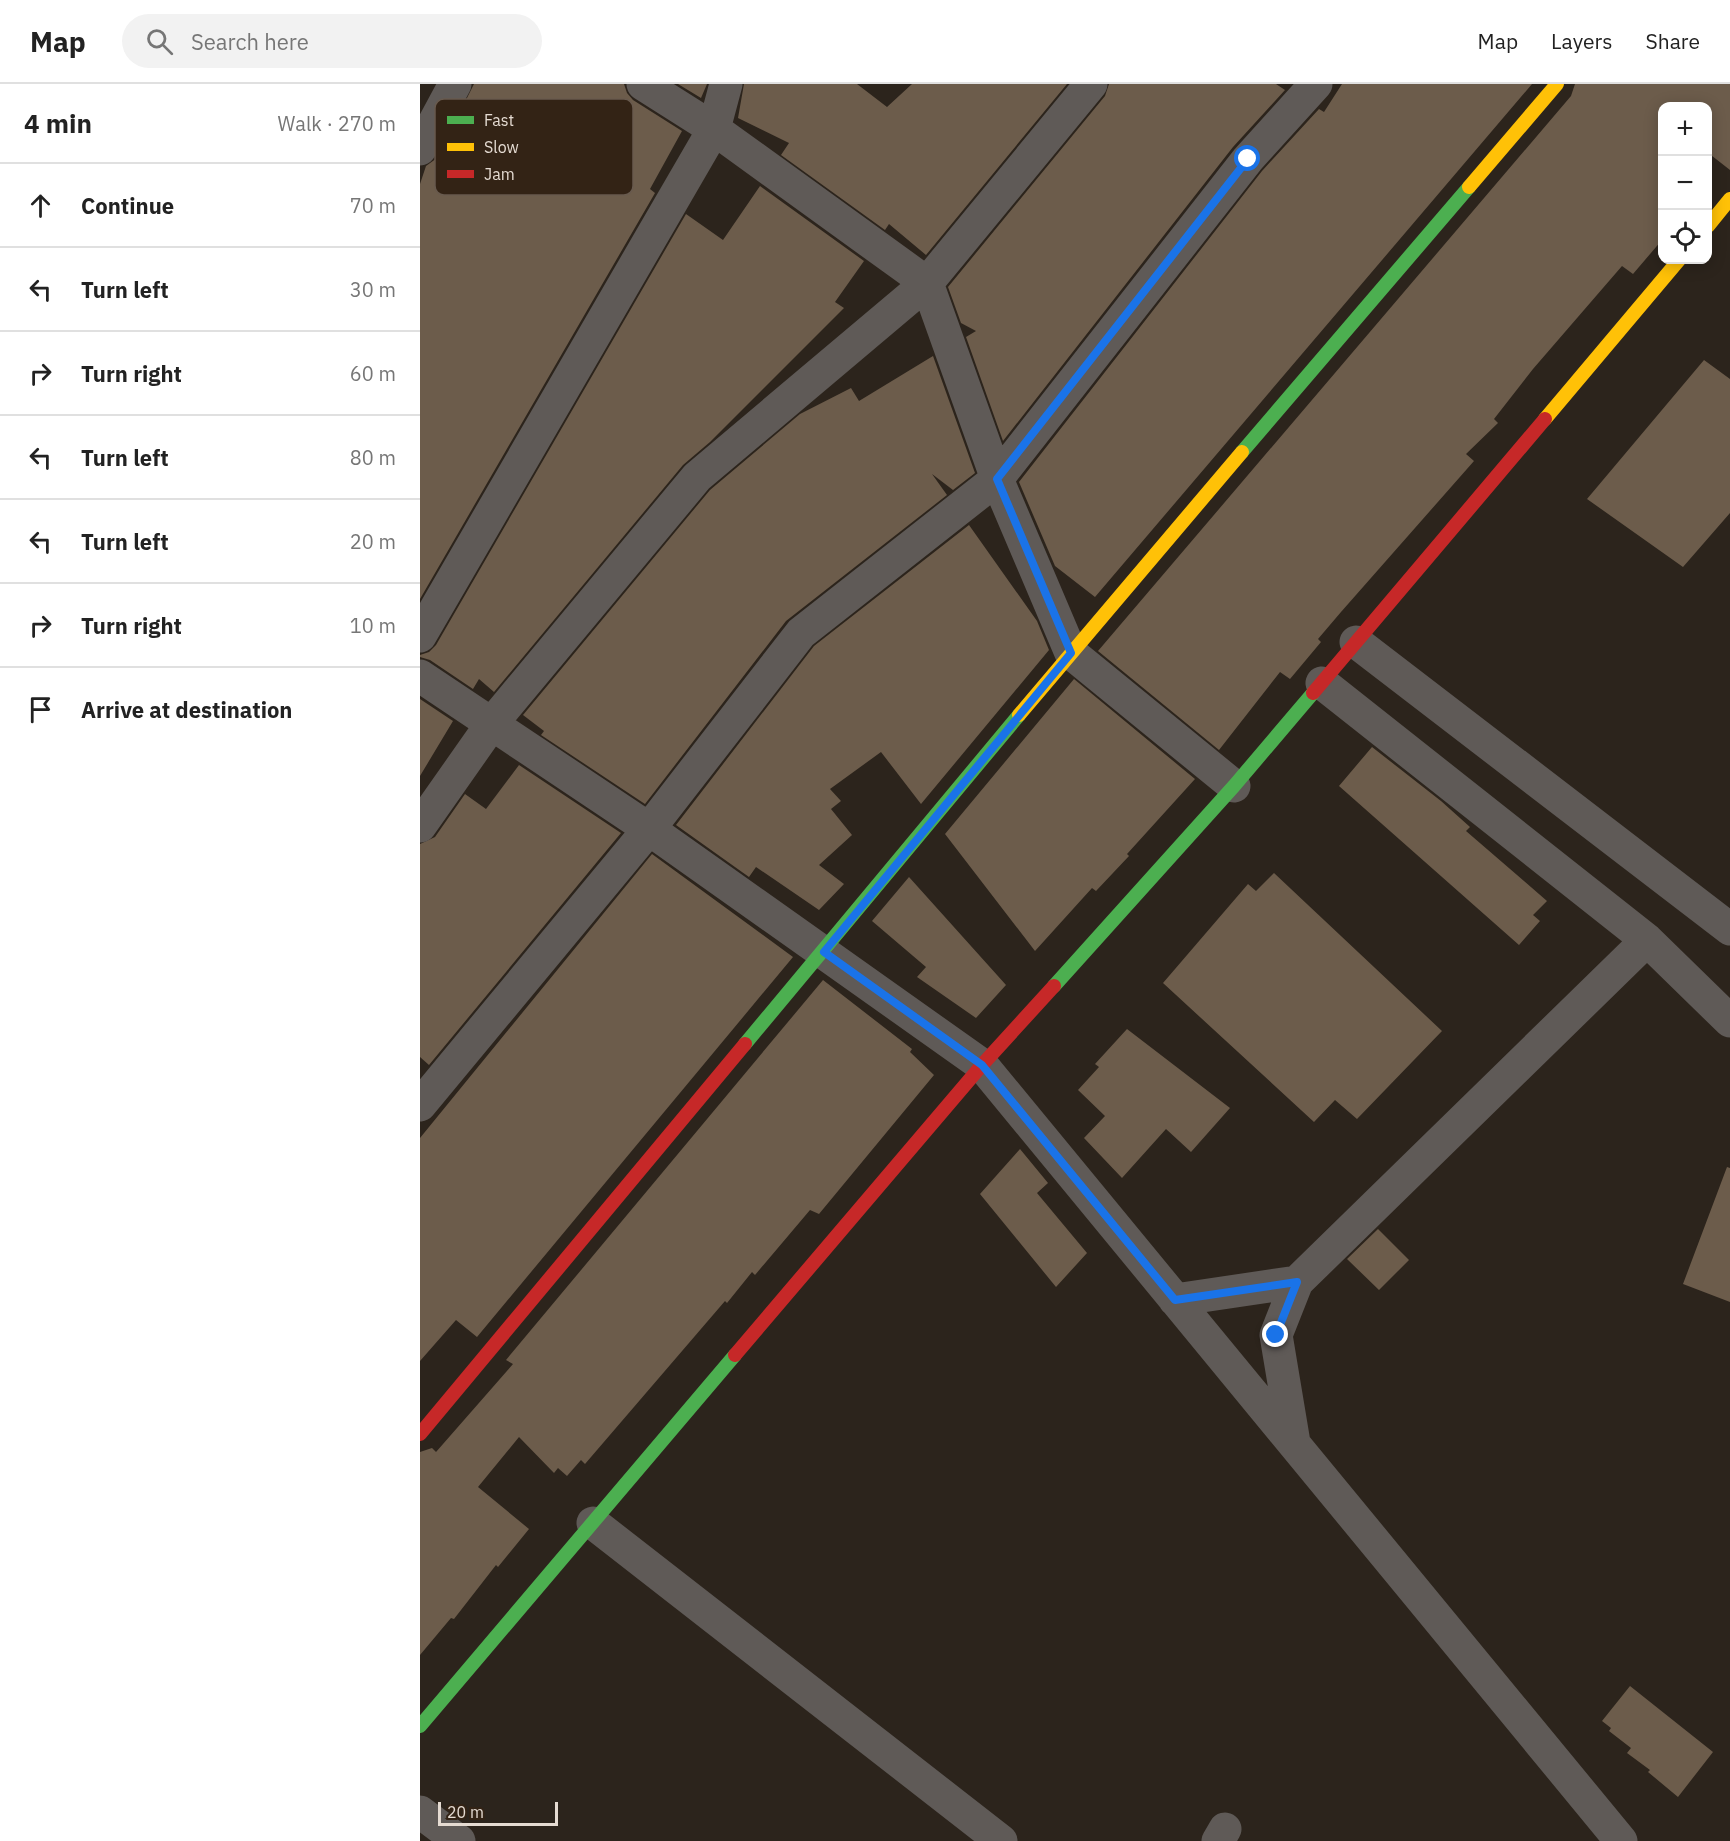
<!DOCTYPE html>
<html lang="en">
<head>
<meta charset="utf-8">
<style>
  :root { --surface:#fff; --page:#f2f2f2; --text:#222; --muted:#767676; --line:#e0e0e0 }
  body { margin:0; font-family:"IBM Plex Sans",sans-serif; background:var(--page); color:var(--text) }
  .controls { position:absolute; right:18px; top:18px; display:grid; overflow:hidden; border-radius:12px; box-shadow:0 3px 15px #0003 }
  .controls button { width:54px; height:54px; display:grid; place-items:center; padding:0; border:0; border-bottom:2px solid var(--line); background:var(--surface); color:var(--text); font:30px sans-serif }
  .scale { position:absolute; left:18px; bottom:15px; width:120px; box-sizing:border-box; padding-left:6px; border:3px solid #e5dbd2; border-top:0; font-size:16px; line-height:21px; white-space:nowrap; color:#e5dbd2; -webkit-text-stroke:4px #332315; paint-order:stroke }
  .stop { position:absolute; width:18px; height:18px; margin:-14px; border:4px solid #1a73e8; border-radius:50%; background:#fff }
  .stop.end { background:#1a73e8; border-color:#fff; box-shadow:0 2px 6px #0008 }
  .list { margin:0; padding:0; list-style:none }
  h2 { display:flex; justify-content:space-between; align-items:center; height:78px; margin:0; padding:0 24px; font-size:26px }
  h2 small { font-size:20px; font-weight:400; color:var(--muted) }
  .list li { display:grid; grid-template-columns:39px 1fr auto; gap:18px; align-items:center; box-sizing:border-box; height:84px; padding:0 24px; border-top:2px solid var(--line) }
  .list b { display:block; font-size:22px; white-space:nowrap }
  .list em { font-size:20px; font-style:normal; color:var(--muted) }
  .icon { flex:none; width:33px; height:33px; fill:none; stroke:currentColor; stroke-width:2; stroke-linecap:round; stroke-linejoin:round }
  .map { position:relative; flex:none; width:1310px; height:1757px; overflow:hidden }
  header { display:flex; align-items:center; gap:36px; box-sizing:border-box; height:84px; padding:0 30px; background:var(--surface); border-bottom:2px solid var(--line) }
  header strong { font-size:28px }
  nav { display:flex; gap:33px; margin-inline-start:auto; font-size:21px }
  .search { width:420px; height:54px; background:var(--page); display:flex; align-items:center; gap:15px; box-sizing:border-box; padding:0 21px; border-radius:33px; color:var(--muted); font-size:22px }
  main { display:flex }
  aside { flex:1; background:var(--surface) }
  .map>svg:first-child { display:block }
  .building { fill:#6c5c4b }
  .lines { fill:none; stroke-linecap:round; stroke-linejoin:round }
  .street { stroke:#5f5a57; stroke-width:33 }
  .fast { stroke:#4caf50; stroke-width:14 }
  .slow { stroke:#ffc107; stroke-width:14 }
  .jam { stroke:#c62828; stroke-width:14 }
  .route { stroke:#1a73e8; stroke-width:8 }
  .key { fill:#332315; stroke:#685a4e; stroke-width:1.5 }
  .key-label { font-size:16px; fill:#e5dbd2 }
</style>
</head>
<body>
<header>
<strong>Map</strong>
<div class="search"><svg class="icon" aria-label="search" viewBox="0 0 24 24"><circle cx="10" cy="10" r="6"/><path d="M15 15l6 6"/></svg>Search here</div>
<nav><a>Map</a><a>Layers</a><a>Share</a></nav>
</header>
<main>
<aside>
<h2>4 min<small>Walk · 270 m</small></h2>
<ul class="list">
<li><svg class="icon" aria-label="ahead" viewBox="0 0 24 24"><path d="M12 20V5M6 11l6-6 6 6"/></svg><div><b>Continue</b></div><em>70 m</em></li>
<li><svg class="icon" aria-label="left" viewBox="0 0 24 24"><path d="M17 20v-9H6M10 6l-5 5 5 5"/></svg><div><b>Turn left</b></div><em>30 m</em></li>
<li><svg class="icon" aria-label="right" viewBox="0 0 24 24"><path d="M7 20v-9h11M14 6l5 5-5 5"/></svg><div><b>Turn right</b></div><em>60 m</em></li>
<li><svg class="icon" aria-label="left" viewBox="0 0 24 24"><path d="M17 20v-9H6M10 6l-5 5 5 5"/></svg><div><b>Turn left</b></div><em>80 m</em></li>
<li><svg class="icon" aria-label="left" viewBox="0 0 24 24"><path d="M17 20v-9H6M10 6l-5 5 5 5"/></svg><div><b>Turn left</b></div><em>20 m</em></li>
<li><svg class="icon" aria-label="right" viewBox="0 0 24 24"><path d="M7 20v-9h11M14 6l5 5-5 5"/></svg><div><b>Turn right</b></div><em>10 m</em></li>
<li><svg class="icon" aria-label="arrive" viewBox="0 0 24 24"><path d="M6 21V4h12l-3 4 3 4H6"/></svg><div><b>Arrive at destination</b></div></li>
</ul>
</aside>
<div class="map">
<svg width="1310" height="1757" viewBox="0 0 1310 1757">
  <rect width="100%" height="100%" fill="#2c241c"/>
  <!-- building -->
  <path class="building" d="M54,0h150l3,9 6,7 49,31 -32,58 5,4 -235,406v-415l6,-18 11,-8z
    M258,0h29l-6,14z
    M324,0h113l30,23 25,-23h155l-141,171 -37,-31 -4,6 -104,-75 8,-12 -51,-25z
    M689,0h167l9,6 -52,57 -230,294 -37,-104 10,-6 -15,-8 -13,-36 157,-191z
    M922,0h190l-437,513 -40,-31 -36,-84 243,-311 57,-62 5,3z
    M1155,0h155v86l-23,-18v-46h-45v134l-29,34 -11,-8 -89,103 -39,50 4,4 -32,31 8,7 -133,151 -23,27 3,3 -31,37 -10,-7 -61,78 -121,-99 473,-555z
    M340,102l104,75 -29,41 9,6 -134,134 -27,23 -189,227 -15,-13 -6,10 -43,-29 -10,-3v-2l9,-3 7,-7 250,-431 37,26z
    M513,272l42,117 -22,17 -21,-16 15,21 -161,126 -141,183 -104,-69 3,-4 -21,-16 187,-225 90,-76 51,-26 8,13z
    M1284,276l26,19v134l-47,54 -96,-68z
    M549,441l68,96 12,29 -128,154 -40,-52 -51,37 11,12 -10,8 21,26 -33,30 25,19 -25,26 -63,-43 -7,10 -73,-52 138,-179z
    M654,595l121,100 -68,75 2,2 -33,35 -4,-3 -57,63 -90,-117z
    M0,615l33,22 -33,55z
    M952,663l69,54 29,26 -4,4 81,70 -14,14 7,6 -21,24 -180,-159z
    M99,681l102,68 -192,232 -9,-8v-213l15,-7 30,-43 21,15z
    M232,770l141,103 -316,380 -21,-17 -36,41v-223z
    M854,789l168,158 -85,88 -22,-19 -21,22 -151,-139 85,-99 8,7z
    M489,793l97,108 -30,33 -59,-41 9,-10 -54,-46z
    M403,896l89,69 -2,3 24,23 -115,139 -9,-4 -55,65 -3,-3 -25,31 -2,-2 -140,163 -4,-4 -14,16 -9,-8 -4,5 -35,-36 -41,50 51,42 -31,38 -2,-2 -42,54 -3,-1 -31,37v-203l12,-4 4,4 77,-88 -7,-4z
    M707,945l103,79 -39,44 -25,-23 -44,49 -38,-40 21,-22 -27,-26 21,-23 -4,-3z
    M600,1065l28,34 -11,10 50,60 -31,34 -76,-93z
    M1307,1083l3,1v134l-47,-18z
    M958,1145l31,31 -30,30 -32,-31z
    M1210,1602l83,66 -35,45 -30,-25 2,-2 -23,-17 4,-5 -22,-17 2,-3 -9,-7z"/>
  <g class="lines">
    <!-- street -->
    <path class="street" d="M223,0l71,45 213,154 70,196 74,174 163,133
      M0,65l35,-65
      M0,552l294,-507 12,-45
      M936,558l374,287
      M0,592l229,153 333,236 639,776
      M902,599l325,257 83,81
      M0,742l73,-104 204,-245 230,-194 164,-199
      M0,1021l229,-276 152,-196 196,-154 251,-320 68,-75
      M755,1216l122,-18 350,-342
      M874,1359l-18,-108 21,-53
      M173,1439l408,318
      M0,1728l39,29
      M798,1757l7,-12"/>
    <!-- fast -->
    <path class="fast" d="M822,368l227,-265
      M634,902l180,-200 79,-93
      M325,960l274,-329
      M0,1642l315,-371"/>
    <!-- slow -->
    <path class="slow" d="M1049,103l88,-103
      M1288,142l22,-27
      M1125,335l134,-159
      M599,631l223,-263"/>
    <!-- jam -->
    <path class="jam" d="M893,609l232,-274
      M315,1271l247,-290 72,-79
      M0,1350l325,-390"/>
  </g>
  <g class="lines">
    <!-- route -->
    <path class="route" d="M828,75l-251,320 74,174 -247,299 158,113 193,235 122,-18 -21,53"/>
  </g>
  <!-- legend -->
  <rect x="15" y="15" width="198" height="96" rx="9" class="key"/>
  <rect x="27" y="32" width="27" height="8" fill="#4caf50"/>
  <rect x="27" y="59" width="27" height="8" fill="#ffc107"/>
  <rect x="27" y="86" width="27" height="8" fill="#c62828"/>
  <g class="key-label">
    <text x="64" y="42">Fast</text>
    <text x="64" y="69">Slow</text>
    <text x="64" y="96">Jam</text>
  </g>
</svg>
<div class="controls">
<button>+</button>
<button>−</button>
<button><svg class="icon" aria-label="locate" viewBox="0 0 24 24"><circle cx="12" cy="12" r="6"/><path d="M12 2v4M12 18v4M2 12h4M18 12h4"/></svg></button>
</div>
<div class="scale">20 m</div>
<div class="stop" style="left:828px;top:75px"></div>
<div class="stop end" style="left:856px;top:1251px"></div>
</div>
</main>
</body>
</html>
